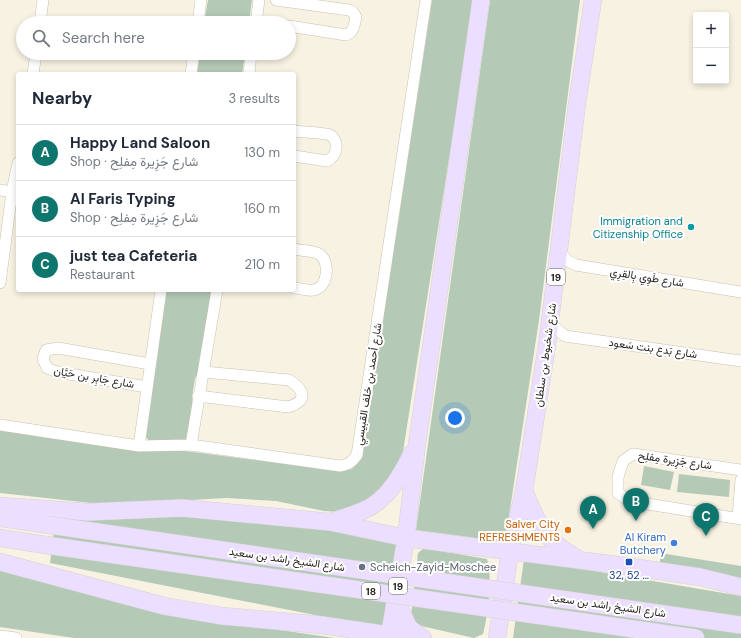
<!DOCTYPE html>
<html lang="en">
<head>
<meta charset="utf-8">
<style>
  :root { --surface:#fff; --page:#f6f6f7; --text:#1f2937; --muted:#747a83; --line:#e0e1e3; --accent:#0f766e }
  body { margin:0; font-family:"DM Sans",Vazirmatn,sans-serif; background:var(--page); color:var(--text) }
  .controls { position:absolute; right:12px; top:12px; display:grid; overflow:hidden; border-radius:4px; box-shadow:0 2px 6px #0003 }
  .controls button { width:36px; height:36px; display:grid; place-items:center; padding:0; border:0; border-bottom:1px solid var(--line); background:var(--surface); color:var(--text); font:20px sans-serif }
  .you { position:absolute; left:455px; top:418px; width:14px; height:14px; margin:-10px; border:3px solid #fff; border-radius:50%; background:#1a73e8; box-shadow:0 0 0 6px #1a73e833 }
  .badge { display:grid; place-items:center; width:26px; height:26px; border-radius:50%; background:var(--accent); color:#fff; font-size:13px; font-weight:700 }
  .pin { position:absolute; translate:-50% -33px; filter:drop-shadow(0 1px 2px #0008) }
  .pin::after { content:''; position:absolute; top:21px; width:14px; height:12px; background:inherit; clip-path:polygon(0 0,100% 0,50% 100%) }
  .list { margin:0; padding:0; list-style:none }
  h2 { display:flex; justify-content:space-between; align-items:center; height:52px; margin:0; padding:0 16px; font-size:17px }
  h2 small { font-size:13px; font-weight:400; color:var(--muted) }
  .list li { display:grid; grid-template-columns:26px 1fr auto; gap:12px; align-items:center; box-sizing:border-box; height:56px; padding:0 16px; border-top:1px solid var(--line) }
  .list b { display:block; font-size:15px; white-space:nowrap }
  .list p { margin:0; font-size:13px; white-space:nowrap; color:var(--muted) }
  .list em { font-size:13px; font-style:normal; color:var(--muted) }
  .icon { flex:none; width:22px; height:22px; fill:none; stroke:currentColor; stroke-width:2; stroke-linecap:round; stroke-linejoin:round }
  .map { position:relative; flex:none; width:741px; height:638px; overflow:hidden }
  .search { position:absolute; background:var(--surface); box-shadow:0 2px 6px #0003; left:16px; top:16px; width:280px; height:44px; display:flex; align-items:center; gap:10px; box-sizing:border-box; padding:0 14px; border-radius:22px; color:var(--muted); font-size:15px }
  .panel { position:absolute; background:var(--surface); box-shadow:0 2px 6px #0003; left:16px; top:72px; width:280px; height:220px; border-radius:4px }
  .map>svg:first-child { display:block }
  .green { fill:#b4c9b6 }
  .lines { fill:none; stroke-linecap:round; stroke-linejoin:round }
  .minor-casing { stroke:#c8c2b3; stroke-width:12 }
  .primary-casing { stroke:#d4d3d2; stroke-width:18 }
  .minor { stroke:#fff; stroke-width:11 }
  .primary { stroke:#ecdefe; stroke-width:17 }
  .primary-bridge-casing { stroke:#d4d3d2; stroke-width:18; stroke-linecap:butt }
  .primary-bridge { stroke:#ecdefe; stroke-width:17 }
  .culture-dot { fill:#0f9aa8; stroke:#fff; stroke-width:1.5 }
  .food-dot { fill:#e8710a; stroke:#fff; stroke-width:1.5 }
  .shop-dot { fill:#3f7fe0; stroke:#fff; stroke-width:1.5 }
  .transit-dot { fill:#1a4fb4; stroke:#fff; stroke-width:1.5 }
  .worship-dot { fill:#6b7280; stroke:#fff; stroke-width:1.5 }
  .labels { text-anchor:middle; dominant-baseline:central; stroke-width:4; stroke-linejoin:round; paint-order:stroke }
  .shield { fill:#fff; stroke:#686663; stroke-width:1 }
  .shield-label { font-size:10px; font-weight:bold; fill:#282520 }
  .culture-label { font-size:11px; fill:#0d838f; stroke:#fff; text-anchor:end }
  .street-label { font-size:11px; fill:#282520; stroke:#fff }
  .food-label { font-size:11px; fill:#c56008; stroke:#fff; text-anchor:end }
  .shop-label { font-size:11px; fill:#366cbe; stroke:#fff; text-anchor:end }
  .worship-label { font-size:11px; fill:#5b616d; stroke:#fff; text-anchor:start }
  .transit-label { font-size:11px; fill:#164399; stroke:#fff }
</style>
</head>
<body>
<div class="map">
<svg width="741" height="638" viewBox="0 0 741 638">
  <rect width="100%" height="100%" fill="#f8f2e3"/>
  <!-- green -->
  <path class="green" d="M208,0h44l-3,23h-45z
    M432,0h42l-72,458 -22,37 -40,17 -16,-1 -48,-10 -49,-3 -91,5h-45l-91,-10v-66l340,44 12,-2 10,-12z
    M490,0h90l-41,320 -34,222 -89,-12z
    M200,53h45l-3,21h-45z
    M166,290h47l-13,81 -5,7 -3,19 2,15 -6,29h-39l-3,-4z
    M644,466l30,6 -4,18 -29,-5z
    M679,474l51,6 -1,17 -52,-5z
    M56,515l125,1 130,10 87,14 -12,89 -336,-66z
    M423,549h5l59,10c6,19 1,56 -4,75l-9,4 -57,-13 -6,-9 7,-63z
    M660,553l81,13v17l-81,-15z
    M524,559l217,37v42h-228z
    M0,568l210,52 125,18h-261l-74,-11z"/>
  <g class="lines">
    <defs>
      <path id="minor" d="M276,0l73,10 4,2 3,5c-2,9 -2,15 -10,18l-57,-9
        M256,21l11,2
        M40,23l3,-23
        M198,23l3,-23
        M256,23l3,-23
        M33,74l3,-21
        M191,74l3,-21
        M249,74l2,-21
        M294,131c7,1 31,2 36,4 5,3 7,9 6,14 -1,6 -3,9 -9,12l-33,-5
        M0,190l12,2
        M294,249c7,2 19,1 25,5 12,7 9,35 -6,36 -6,1 -13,-2 -19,-2
        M559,251l9,10 8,4 165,27
        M0,283l12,-91 6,-29
        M550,323l15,13 176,25
        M147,387l-90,-15 -10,-4 -4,-9 3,-9 12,-2 92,16
        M198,396l90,11c20,-6 17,-17 1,-27l-85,-8
        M0,425l139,21 52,-1 149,21c8,-1 12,-4 17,-11l69,-455
        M191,445l26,-155
        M139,446l22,-156
        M741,470l-108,-16 -10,7 -5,16v16l11,8 112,18
        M738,518l3,-38
        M0,636l16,2"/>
      <path id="primary" d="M524,491c8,18 16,40 32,53 6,5 14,10 21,14
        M0,506l88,6 94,-4 148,14 76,16 219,28 75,11 41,10
        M0,518l49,7
        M331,522c16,-6 37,-10 50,-23 14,-12 23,-29 31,-46
        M0,538l46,7
        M0,562l164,44 58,10 100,9 87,13
        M396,600l13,28 14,10
        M389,638l17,-100 11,-94 64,-444
        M497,638l13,-87 14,-60 23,-146 30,-241 16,-104"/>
    </defs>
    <!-- minor casing -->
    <use href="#minor" class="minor-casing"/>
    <!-- primary casing -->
    <use href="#primary" class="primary-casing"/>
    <!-- minor -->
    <use href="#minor" class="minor"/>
    <!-- primary -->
    <use href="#primary" class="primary"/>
    <defs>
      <path id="primary-bridge" d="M49,525l692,100
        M46,545l650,93"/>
    </defs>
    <!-- primary-bridge casing -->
    <use href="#primary-bridge" class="primary-bridge-casing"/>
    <!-- primary-bridge -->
    <use href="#primary-bridge" class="primary-bridge"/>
  </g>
  <!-- markers -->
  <circle class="culture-dot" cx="691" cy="227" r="4"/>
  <circle class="food-dot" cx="568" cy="530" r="4"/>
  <circle class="shop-dot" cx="674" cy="543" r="4"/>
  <rect class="transit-dot" x="625" y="558" width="8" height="8" rx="2"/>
  <circle class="worship-dot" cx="362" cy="567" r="4"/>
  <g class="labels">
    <!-- shield labels -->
    <g class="shield">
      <rect x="547" y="269" width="18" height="16" rx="3"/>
      <rect x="389" y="578" width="18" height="16" rx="3"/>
      <rect x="362" y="583" width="18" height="16" rx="3"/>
    </g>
    <g class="shield-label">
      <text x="556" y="277">19</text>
      <text x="398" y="586">19</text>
      <text x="371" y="591">18</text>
    </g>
    <!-- culture labels -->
    <g class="culture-label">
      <text x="683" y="221">Immigration and<tspan x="683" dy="13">Citizenship Office</tspan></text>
    </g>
    <!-- street labels -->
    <g class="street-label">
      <text transform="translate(647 277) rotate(9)">شارع طَوِي بِالقِرِي</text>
      <text transform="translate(653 348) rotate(8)">شارع بَدع بنت سَعود</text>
      <text transform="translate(545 355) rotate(-82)">شارع شخبوط بن سلطان</text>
      <text transform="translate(94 377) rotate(10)">شارع جَابِر بن حَيَّان</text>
      <text transform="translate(368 384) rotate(-81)">شارع أحمد بن خلف القبيسي</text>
      <text transform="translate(675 460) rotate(8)">شارع جَزِيرة مِفلِح</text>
      <text transform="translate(287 559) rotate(8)">شارع الشيخ راشد بن سعيد</text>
      <text transform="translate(608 605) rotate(8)">شارع الشيخ راشد بن سعيد</text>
    </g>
    <!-- food labels -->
    <g class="food-label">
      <text x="560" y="524">Salver City<tspan x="560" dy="13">REFRESHMENTS</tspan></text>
    </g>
    <!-- shop labels -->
    <g class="shop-label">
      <text x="666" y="537">Al Kiram<tspan x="666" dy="13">Butchery</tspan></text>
    </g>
    <!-- worship labels -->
    <g class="worship-label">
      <text x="370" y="567">Scheich-Zayid-Moschee</text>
    </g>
    <!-- transit labels -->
    <g class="transit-label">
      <text x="629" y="575">32, 52 ...</text>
    </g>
  </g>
</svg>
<div class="controls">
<button>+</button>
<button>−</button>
</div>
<div class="you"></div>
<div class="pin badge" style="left:593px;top:529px">A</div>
<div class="pin badge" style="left:636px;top:521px">B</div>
<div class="pin badge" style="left:706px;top:536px">C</div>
<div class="search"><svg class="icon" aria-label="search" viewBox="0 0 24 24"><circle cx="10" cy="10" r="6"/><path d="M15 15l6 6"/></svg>Search here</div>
<section class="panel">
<h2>Nearby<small>3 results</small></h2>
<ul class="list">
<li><span class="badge">A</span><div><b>Happy Land Saloon</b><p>Shop · شارع جَزِيرة مِفلِح</p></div><em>130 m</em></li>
<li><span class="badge">B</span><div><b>Al Faris Typing</b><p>Shop · شارع جَزِيرة مِفلِح</p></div><em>160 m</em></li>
<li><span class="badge">C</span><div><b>just tea Cafeteria</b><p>Restaurant</p></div><em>210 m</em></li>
</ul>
</section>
</div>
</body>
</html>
